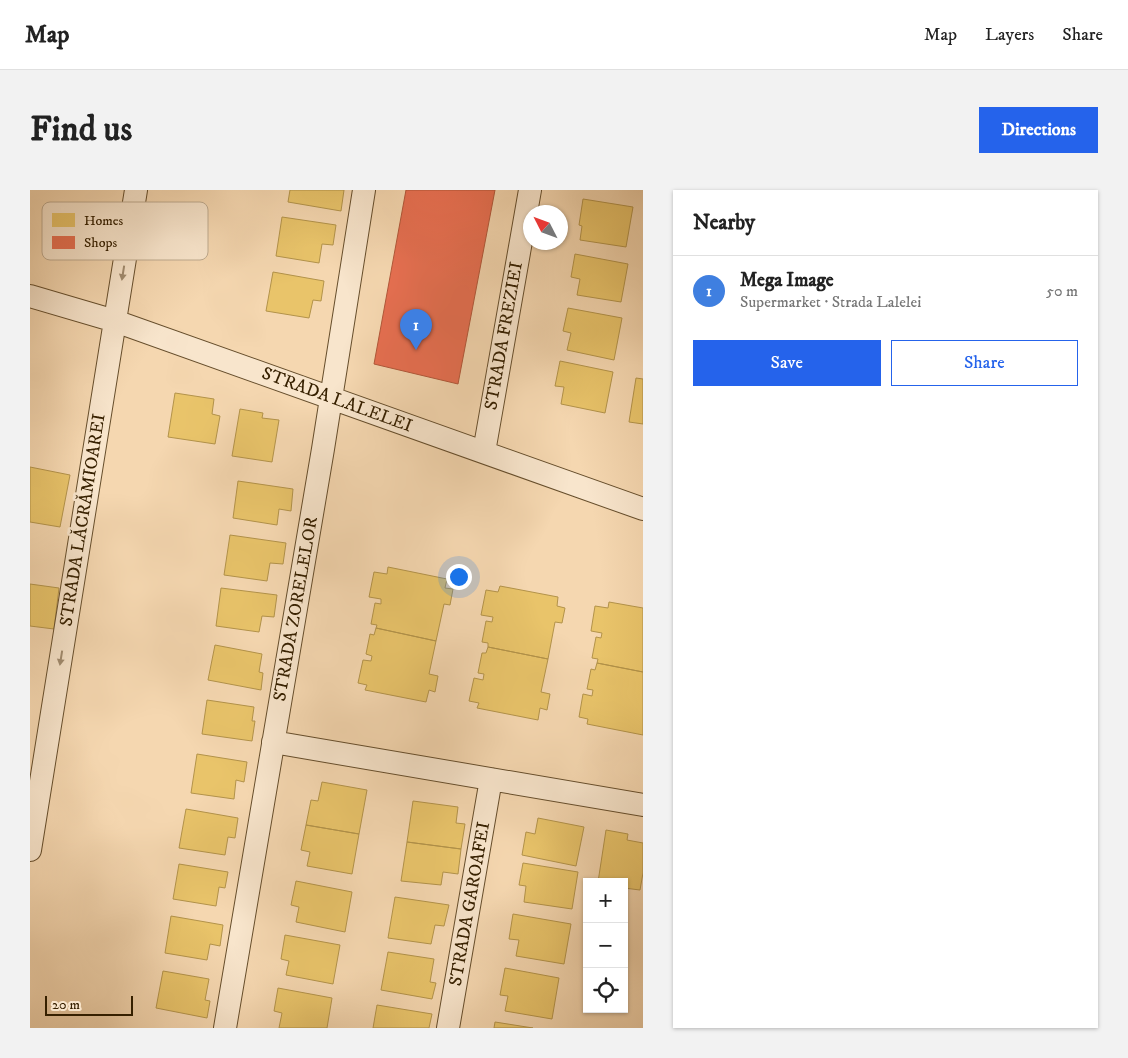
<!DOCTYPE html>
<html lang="en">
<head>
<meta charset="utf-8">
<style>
  :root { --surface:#fff; --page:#f2f2f2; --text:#222; --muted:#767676; --line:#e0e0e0; --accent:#2563eb }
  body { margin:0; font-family:"IM FELL DW Pica",serif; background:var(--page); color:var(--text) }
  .controls { position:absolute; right:15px; bottom:15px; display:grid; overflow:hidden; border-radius:0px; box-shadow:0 1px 4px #0004 }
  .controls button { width:45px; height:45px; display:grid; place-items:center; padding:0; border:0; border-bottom:1px solid var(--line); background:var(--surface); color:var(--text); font:25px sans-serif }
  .compass { position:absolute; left:493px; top:15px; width:45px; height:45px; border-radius:50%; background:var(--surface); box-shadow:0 1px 4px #0004; rotate:312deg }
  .scale { position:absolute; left:15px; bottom:12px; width:88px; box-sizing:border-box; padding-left:5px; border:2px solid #362000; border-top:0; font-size:14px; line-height:18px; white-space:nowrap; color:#362000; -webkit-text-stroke:4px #f8e5cc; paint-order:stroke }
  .you { position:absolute; left:428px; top:386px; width:18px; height:18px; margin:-12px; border:4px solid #fff; border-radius:50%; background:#1a73e8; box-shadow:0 0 0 8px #1a73e833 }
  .badge { display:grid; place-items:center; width:32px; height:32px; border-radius:50%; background:var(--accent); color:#fff; font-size:16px; font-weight:700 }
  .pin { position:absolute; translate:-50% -41px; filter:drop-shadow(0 1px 2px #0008) }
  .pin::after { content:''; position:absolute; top:26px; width:18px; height:15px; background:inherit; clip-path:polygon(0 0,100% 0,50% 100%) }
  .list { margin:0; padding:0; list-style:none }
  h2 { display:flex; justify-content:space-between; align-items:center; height:65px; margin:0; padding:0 20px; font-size:21px }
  h2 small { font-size:16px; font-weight:400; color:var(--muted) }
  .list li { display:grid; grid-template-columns:32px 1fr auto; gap:15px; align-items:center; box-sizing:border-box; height:70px; padding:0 20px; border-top:1px solid var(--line) }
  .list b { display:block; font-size:19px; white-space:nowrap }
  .list p { margin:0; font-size:16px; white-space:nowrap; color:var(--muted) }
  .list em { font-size:16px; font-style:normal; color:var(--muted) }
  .actions { display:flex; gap:10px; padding:15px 20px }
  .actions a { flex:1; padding:11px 0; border:1px solid var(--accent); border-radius:0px; text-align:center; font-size:18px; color:var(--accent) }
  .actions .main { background:var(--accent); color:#fff }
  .icon { flex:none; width:28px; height:28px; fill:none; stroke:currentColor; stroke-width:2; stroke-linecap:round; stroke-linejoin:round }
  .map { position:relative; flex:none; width:613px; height:838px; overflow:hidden; border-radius:0px }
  header { display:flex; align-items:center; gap:30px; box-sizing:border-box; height:70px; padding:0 25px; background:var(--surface); border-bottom:1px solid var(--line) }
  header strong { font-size:24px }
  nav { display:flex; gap:28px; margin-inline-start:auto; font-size:18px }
  .intro { display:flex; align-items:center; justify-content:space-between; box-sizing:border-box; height:120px; padding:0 30px }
  h1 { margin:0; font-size:35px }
  .button { padding:12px 22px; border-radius:0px; background:var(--accent); color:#fff; font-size:18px; font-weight:700 }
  main { display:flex; gap:30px; padding:0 30px }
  aside { flex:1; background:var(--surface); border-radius:0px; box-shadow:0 1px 4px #0004 }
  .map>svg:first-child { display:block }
  .homes { fill:#e9c46a; stroke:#b3934a }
  .shops { fill:#e76f51; stroke:#b25739 }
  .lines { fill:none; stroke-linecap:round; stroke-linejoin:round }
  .minor-casing { stroke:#664e2c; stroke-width:24 }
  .minor { stroke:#f8e5cc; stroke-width:22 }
  .oneway { fill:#a18c70 }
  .labels { text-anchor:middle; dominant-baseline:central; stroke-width:5; stroke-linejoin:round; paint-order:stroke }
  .street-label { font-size:18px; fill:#362000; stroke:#f8e5cc }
  .key { fill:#f8e5cc; stroke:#beaa8f; stroke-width:1 }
  .key-label { font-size:14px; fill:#362000 }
</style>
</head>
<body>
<header>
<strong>Map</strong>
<nav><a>Map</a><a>Layers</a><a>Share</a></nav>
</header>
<div class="intro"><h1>Find us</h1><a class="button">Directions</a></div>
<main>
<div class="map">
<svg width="613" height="838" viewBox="0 0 613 838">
  <rect width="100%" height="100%" fill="#f5d7b0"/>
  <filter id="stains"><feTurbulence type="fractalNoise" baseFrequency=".004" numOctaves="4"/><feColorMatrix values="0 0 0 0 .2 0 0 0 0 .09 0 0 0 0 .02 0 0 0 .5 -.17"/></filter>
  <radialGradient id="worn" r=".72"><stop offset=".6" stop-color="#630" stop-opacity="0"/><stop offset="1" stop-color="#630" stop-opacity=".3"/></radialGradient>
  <!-- homes -->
  <path class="homes" d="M260,0h54l-3,21 -53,-9z
    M553,9l50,8 -7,40 -46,-7 2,-14 -3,-1z
    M252,27l54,8 -3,20 -11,-1 -3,19 -43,-7z
    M545,64l53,10 -7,38 -44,-7 3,-16 -9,-2z
    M243,82l51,9 -3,20 -8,-1 -4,18 -43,-7z
    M538,118l54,10 -8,42 -47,-10 4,-17 -8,-2z
    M530,171l53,11 -8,41 -44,-9 3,-17 -9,-1z
    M606,188l7,1v45l-14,-2z
    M145,203l39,6 -2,15 8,2 -5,28 -47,-7z
    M210,219l23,4 -1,5 17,2 -7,42 -40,-6z
    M0,277l40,8 -10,52 -30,-5z
    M208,291l55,8 -2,22 -12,-2 -2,16 -44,-7z
    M200,345l56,8 -3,21 -13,-1 -3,18 -43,-6z
    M358,377l59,12 -2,9 8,1 -3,16 -6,-1 -8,37 -60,-13 1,-3 -6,-1 4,-21 6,1v-5l-12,-2 5,-25 13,2z
    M0,394l29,4 -5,41 -24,-3z
    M470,396l58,11 -1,9 8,2 -3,15 -7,-1 -7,37 -60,-12v-4l-6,-1 4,-21 6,1 1,-5 -12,-2 5,-25 12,2z
    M191,398l56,7 -3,22 -12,-1 -3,16 -43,-6z
    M579,412l34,6v64l-46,-9 1,-4 -6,-1 4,-21 5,1 1,-5 -11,-2 4,-25 13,2z
    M346,438l60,13 -7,33 9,2 -3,16 -6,-2 -3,12 -61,-12 2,-5 -9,-2 5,-23 8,1 1,-5 -6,-2 4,-20 4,1z
    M185,455l47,9 -3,18 4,1 -2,17 -53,-10z
    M458,457l60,12 -7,33 9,2 -3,16 -7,-2 -2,12 -61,-12 2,-5 -10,-2 5,-23 9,2 1,-6 -6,-1 4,-20h4z
    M567,473l46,9v63l-56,-11 1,-5 -9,-2 4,-23 9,2 1,-6 -6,-1 4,-20 4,1z
    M177,510l47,7 -2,14h3l-3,20 -50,-7z
    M167,564l50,8 -3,20 -8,-2 -2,19 -43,-6z
    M292,592l45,8 -8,44 -53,-9 5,-25 7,1z
    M383,611l45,6 -2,16 9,1 -4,25 -54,-7z
    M156,619l52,9 -3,20 -7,-1 -3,18 -46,-7z
    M508,628l46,9 -8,39 -54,-11 4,-23 9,2z
    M276,635l53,9 -7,40 -45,-8 3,-14 -9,-2z
    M576,640l22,4 -1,6 16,3v30l-3,17 -16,-2v-6h-26z
    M377,652l54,7 -3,25 -15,-2 -2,13 -40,-4z
    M493,673l55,9 -6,37 -48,-7 2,-16 -7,-1z
    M149,674l49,8 -3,16 -6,-1 -3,19 -43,-7z
    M266,691l56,11 -7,40 -49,-10 3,-15 -8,-2z
    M365,707l54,8 -5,21 -9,-1 -4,19 -43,-6z
    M483,724l58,10 -7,40 -48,-8 3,-16 -10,-1z
    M141,726l52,9 -3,21 -10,-2 -3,16 -42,-7z
    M255,745l55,10 -7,39 -47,-9 3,-14 -8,-2z
    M358,762l46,7 -4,23 6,1 -4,16 -51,-9z
    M475,778l54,10 -7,41 -47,-8 3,-15 -8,-1z
    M133,781l46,8 -4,21 5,1 -3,17 -51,-10z
    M248,798l54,10 -5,30h-48l3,-15 -8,-2z
    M347,815l55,9 -3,14h-56z
    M465,832l38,6h-39z"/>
  <!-- shops -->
  <path class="shops" d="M376,0h89l-37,194 -84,-20z"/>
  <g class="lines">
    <defs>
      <path id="minor" d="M0,106l85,25 528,188
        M454,262l46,-262
        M243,552l370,63
        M0,660l106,-660
        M195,838l98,-579 41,-259
        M418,838l43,-249"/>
    </defs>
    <!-- minor casing -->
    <use href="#minor" class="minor-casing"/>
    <!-- minor -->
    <use href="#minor" class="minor"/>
  </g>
  <!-- one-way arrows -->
  <defs><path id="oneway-solid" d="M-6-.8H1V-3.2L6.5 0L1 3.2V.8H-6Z" transform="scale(1.25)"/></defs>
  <g class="oneway">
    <use href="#oneway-solid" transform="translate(93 83) rotate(99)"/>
    <use href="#oneway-solid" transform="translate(31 468) rotate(99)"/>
  </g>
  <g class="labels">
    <!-- street labels -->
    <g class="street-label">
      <text transform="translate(474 146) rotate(-80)">STRADA FREZIEI</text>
      <text transform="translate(307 210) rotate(20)">STRADA LALELEI</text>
      <text transform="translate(53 330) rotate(-81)">STRADA LĂCRĂMIOAREI</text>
      <text transform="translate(266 419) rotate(-80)">STRADA ZORELELOR</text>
      <text transform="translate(440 714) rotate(-80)">STRADA GAROAFEI</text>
    </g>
  </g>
  <!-- legend -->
  <rect x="12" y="12" width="166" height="58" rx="8" class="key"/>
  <rect x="22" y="23" width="23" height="14" fill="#e9c46a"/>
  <rect x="22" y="46" width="23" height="13" fill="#e76f51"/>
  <g class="key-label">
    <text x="54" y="35">Homes</text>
    <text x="54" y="57">Shops</text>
  </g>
  <rect width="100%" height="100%" filter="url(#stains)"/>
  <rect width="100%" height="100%" fill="url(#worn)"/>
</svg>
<div class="controls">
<button>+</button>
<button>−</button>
<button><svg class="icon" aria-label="locate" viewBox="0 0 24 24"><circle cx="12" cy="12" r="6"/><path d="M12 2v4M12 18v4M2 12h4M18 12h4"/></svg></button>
</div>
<svg class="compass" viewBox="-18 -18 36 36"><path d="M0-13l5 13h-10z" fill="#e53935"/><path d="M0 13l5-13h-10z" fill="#767676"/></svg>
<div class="scale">20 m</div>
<div class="you"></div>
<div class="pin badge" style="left:386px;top:160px;background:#3f7fe0">1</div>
</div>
<aside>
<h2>Nearby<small></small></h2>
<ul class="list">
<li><span class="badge" style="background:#3f7fe0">1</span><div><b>Mega Image</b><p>Supermarket · Strada Lalelei</p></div><em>50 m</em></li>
</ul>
<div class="actions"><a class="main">Save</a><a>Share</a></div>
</aside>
</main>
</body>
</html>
